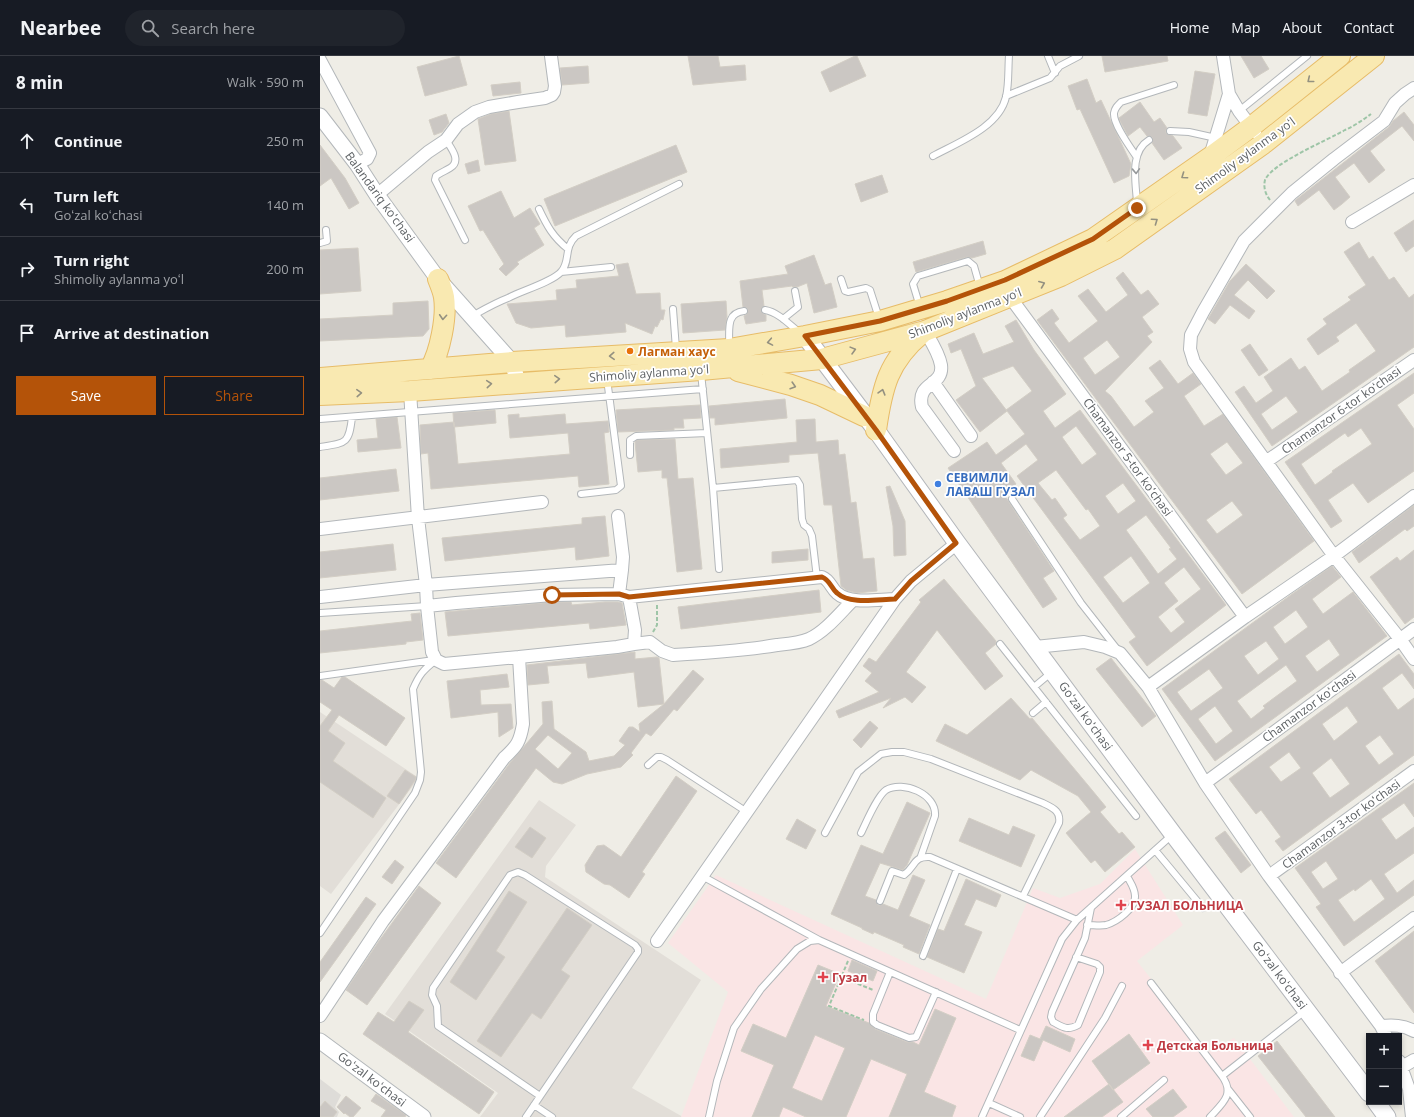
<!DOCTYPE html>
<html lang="en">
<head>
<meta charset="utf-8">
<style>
  :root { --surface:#171b24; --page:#20242c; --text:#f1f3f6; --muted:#9ea1a6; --line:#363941; --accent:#b45309 }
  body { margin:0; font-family:"Open Sans",sans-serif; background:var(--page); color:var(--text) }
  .controls { position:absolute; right:12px; bottom:12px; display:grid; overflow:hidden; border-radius:0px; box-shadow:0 2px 6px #0003 }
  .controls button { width:36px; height:36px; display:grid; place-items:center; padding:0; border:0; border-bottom:1px solid var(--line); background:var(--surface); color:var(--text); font:20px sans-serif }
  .stop { position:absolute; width:12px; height:12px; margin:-9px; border:3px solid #b45309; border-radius:50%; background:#fff }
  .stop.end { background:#b45309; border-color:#fff; box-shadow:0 1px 4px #0008 }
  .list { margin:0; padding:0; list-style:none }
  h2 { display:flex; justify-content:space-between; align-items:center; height:52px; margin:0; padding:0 16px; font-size:17px }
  h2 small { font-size:13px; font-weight:400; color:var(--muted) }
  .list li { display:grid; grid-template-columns:26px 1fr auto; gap:12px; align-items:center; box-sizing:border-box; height:64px; padding:0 16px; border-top:1px solid var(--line) }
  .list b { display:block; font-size:15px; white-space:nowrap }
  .list p { margin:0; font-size:13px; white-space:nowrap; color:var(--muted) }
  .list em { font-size:13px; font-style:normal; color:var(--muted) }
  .actions { display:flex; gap:8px; padding:12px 16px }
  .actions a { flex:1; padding:9px 0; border:1px solid var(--accent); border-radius:0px; text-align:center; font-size:14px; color:var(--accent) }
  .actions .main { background:var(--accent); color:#fff }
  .icon { flex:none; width:22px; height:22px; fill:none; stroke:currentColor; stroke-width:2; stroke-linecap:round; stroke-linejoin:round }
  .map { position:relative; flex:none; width:1094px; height:1061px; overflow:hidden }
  header { display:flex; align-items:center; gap:24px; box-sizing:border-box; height:56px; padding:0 20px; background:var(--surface); border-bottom:1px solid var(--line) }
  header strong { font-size:19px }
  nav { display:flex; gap:22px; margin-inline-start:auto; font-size:14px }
  .search { width:280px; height:36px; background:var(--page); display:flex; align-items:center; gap:10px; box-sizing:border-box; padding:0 14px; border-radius:22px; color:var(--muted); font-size:15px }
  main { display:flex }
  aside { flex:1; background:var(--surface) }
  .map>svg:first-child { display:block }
  .industrial { fill:#dedcd8 }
  .education { fill:#e2ded8 }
  .medical { fill:#fae5e5 }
  .building { fill:#cbc7c3; stroke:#d3cec5; fill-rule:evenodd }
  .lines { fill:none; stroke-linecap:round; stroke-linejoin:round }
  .service-casing { stroke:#b3b7ba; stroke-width:8 }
  .minor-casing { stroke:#b3b7ba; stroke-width:14 }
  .tertiary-casing { stroke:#b3b7ba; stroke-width:17 }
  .secondary-casing { stroke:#b3b6ba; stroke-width:19 }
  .primary-casing { stroke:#e7bc68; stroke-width:22 }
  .path { stroke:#9ec5a7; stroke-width:2; stroke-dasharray:4 2; stroke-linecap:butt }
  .service { stroke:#fff; stroke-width:6 }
  .minor { stroke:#fff; stroke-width:12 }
  .tertiary { stroke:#fff; stroke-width:15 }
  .secondary { stroke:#fff; stroke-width:17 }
  .primary { stroke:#f9e9b1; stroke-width:20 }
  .oneway { stroke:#949180 }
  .oneway2 { stroke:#96999b }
  .route { stroke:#b45309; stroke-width:5 }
  .food-dot { fill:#e8710a; stroke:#fff; stroke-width:1.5 }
  .shop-dot { fill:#3f7fe0; stroke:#fff; stroke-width:1.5 }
  .health-dot { fill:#e0444e; stroke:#fff; stroke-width:1.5 }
  .labels { text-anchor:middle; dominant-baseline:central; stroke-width:3.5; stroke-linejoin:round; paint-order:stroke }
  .street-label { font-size:12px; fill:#5e6265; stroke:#fff }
  .food-label { font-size:12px; font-weight:bold; fill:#c56008; stroke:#fff; text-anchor:start }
  .shop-label { font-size:12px; font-weight:bold; fill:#366cbe; stroke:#fff; text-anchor:start }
  .health-label { font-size:12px; font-weight:bold; fill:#be3a42; stroke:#fff; text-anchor:start }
</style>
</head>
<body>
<header>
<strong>Nearbee</strong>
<div class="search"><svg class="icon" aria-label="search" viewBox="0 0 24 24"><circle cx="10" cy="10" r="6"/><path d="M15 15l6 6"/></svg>Search here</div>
<nav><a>Home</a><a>Map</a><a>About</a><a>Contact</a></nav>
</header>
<main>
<aside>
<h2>8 min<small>Walk · 590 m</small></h2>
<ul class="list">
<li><svg class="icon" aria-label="ahead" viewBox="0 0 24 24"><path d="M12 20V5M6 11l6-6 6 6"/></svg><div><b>Continue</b></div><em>250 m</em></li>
<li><svg class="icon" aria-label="left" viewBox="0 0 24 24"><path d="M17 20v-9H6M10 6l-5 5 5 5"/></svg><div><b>Turn left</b><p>Goʻzal koʻchasi</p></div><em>140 m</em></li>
<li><svg class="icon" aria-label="right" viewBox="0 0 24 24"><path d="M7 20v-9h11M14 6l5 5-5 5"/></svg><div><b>Turn right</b><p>Shimoliy aylanma yoʻl</p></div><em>200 m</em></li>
<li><svg class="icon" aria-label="arrive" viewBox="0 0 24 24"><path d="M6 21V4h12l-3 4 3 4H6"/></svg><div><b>Arrive at destination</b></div></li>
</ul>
<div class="actions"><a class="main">Save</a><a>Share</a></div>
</aside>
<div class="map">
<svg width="1094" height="1061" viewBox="0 0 1094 1061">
  <rect width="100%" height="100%" fill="#efede6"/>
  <!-- industrial -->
  <path class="industrial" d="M0,1023l21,16 -6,12 4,5 -2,5h-17z"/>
  <!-- education -->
  <path class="education" d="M0,656l99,66 -88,116 -11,-8z
    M219,744l37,25 -30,41 -1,11 156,103 -69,108 51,29h-203l18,-24 -113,-79z"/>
  <!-- medical -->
  <path class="medical" d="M815,793l48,76 -46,36 71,91 26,-14 60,79h-613l47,-125 -60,-49 48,-68 270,124 47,-111 27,10 40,-14z"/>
  <!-- building -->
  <path class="building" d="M139,0l8,29 -42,11 -8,-29z
    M368,0h30l2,11 25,-2 1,15 -53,5z
    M535,0h2l9,20 -36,16 -9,-20z
    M782,0h65l1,5 -63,11z
    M921,0h20l8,13 -15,9z
    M268,10l1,17 -27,2 -2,-17z
    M875,15l20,3 -8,42 -19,-3z
    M767,23l9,24 5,-3 30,64 -2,12 -15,7 -34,-74 -3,1 -9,-24z
    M200,26l1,11 -28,3 -2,-11z
    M820,46l14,20 6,-4 7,10 -1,2v3l7,3 9,12 -18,12 -12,-17 1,-3 -1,-3 -5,-1 -7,-9 -12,9 -8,-15 -1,-3z
    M189,55l7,50 -31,4 -7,-46 13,-5z
    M1084,56l10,13v16l-12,-15 -32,25 15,19 -16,13 -15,-20 -19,14 15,20 -8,7 -8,6 -15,-20 -21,16 -3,-5 2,-2 92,-72 4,-6z
    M126,58l3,9 -7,9 -8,3 -5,-15z
    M0,89l25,33 14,25 -10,6 -18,-31 -11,8z
    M356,89l11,27 -132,54 -11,-27z
    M158,104l2,11 -12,3 -3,-10z
    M562,119l6,17 -27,10 -6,-18z
    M181,135l13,27 16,-10 10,16 -6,4 10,17 -27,17 2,2 -13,12 -7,-7 5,-5 -21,-34 -3,1 -12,-25z
    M1094,164v26l-8,6 -12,-19z
    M663,185l3,13 -14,4 -5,-1 -51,15 -3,-10z
    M1039,186l10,17 4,-3 16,24 5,-3 15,21 5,-4v53l-142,99 -37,-54 9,-6 12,17 17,-12 -9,-14 27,-19 8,12 6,-4 17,25 28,-19 -1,-2 27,-19 -20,-28 -20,14 3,4 -21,14 -11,-16 20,-15 -4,-5 28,-19 -3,-3 18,-12 -22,-33zM966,340l12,16 -26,18 -11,-16z
    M38,192l3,43 -41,3v-44z
    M494,199l11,30 6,-2 6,24 -23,6 -7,-30 -10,4h-4l-1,-1 -30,4 2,16 -2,1 -1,4 1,2 4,2v6l-20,3 -2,-8 3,-2 1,-4 -1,-2 -4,-1 -3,-26 48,-7 -3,-8z
    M308,207l8,31 24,-1 1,17h4l-2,10 -2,-1 -4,8 -2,-1 -3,8 -27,-11 1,9 -60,5 -1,-12 -34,3 -15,-5 -9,-19 50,-4 -1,-10 21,-2 -1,-8 43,-4 -3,-11z
    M926,208l29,27 -8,8 -19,-19 -14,15 21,16 -6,8 -19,-14 -15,19 -7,-5 22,-38z
    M803,216l18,23 7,-5 11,14 -17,13 11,15 -6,4 5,6 -47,49 6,5 23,31 20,-15 -9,-11 19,-13 -15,-20 11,-8 18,24 15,-11 8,11 -17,12 20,30 19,-12 91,127 -72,53 -205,-274 15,-11 7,10 -5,4 15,20 29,-22 -20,-25 10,-7 18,23 22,-17 -12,-17zM787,284l13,17 -25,18 -12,-17zM907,386l16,21 -17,12 -16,-21zM912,445l11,14 -26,19 -11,-14z
    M108,245l1,28 -6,7 -103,5v-22l73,-4v-12z
    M406,245l1,16 -2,13 -42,3 -2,-29z
    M696,264l18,30 32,44 -23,17 12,17 25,-18 146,195 -79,61 -18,-24 7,-5 -119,-161 21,-16 -12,-16 -25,19 15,21 -13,9 51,78 -11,7 14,21 -14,9 -95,-140 39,-26 9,13 29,-21 -18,-23 -27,21 -24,-32 20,-14 -15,-37 -10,4 -3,-9 26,-11 9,21 31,-12 -9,-16zM693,310l19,25 -26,19 1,1 -25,-33zM756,370l21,28 -15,11 -20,-28zM736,414l30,40 2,-1 12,17 -20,14 -17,-22 4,-3 -12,-17 -3,2 -14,-17zM803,427l13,18 -18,13 -13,-18zM826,459l25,33 -2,1 8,10 -19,15 -32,-44zM811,500l19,27 -27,20 -20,-26zM864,511l17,22 -26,20 10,13 -14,11 -13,-16 20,-16 -14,-18z
    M930,288l18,26 -9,6 -18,-26z
    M1094,317v20l-17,12 17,24v42l-46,32 -15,-20 -25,17 14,21 -11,7 -46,-66zM1041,372l11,16 -40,27 1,1 -18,13 -14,-21 44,-31 3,4z
    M465,343l2,19 -72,7v-7h-5l-1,-12z
    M380,349l1,13 -18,1 1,9h-10v2l-56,2 -2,-22z
    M175,354l1,13 -42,4 -1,-14z
    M199,358v4l46,-4 1,10 42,-3 1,11 -5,1 5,51 -30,3 -1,-11 -147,13 -3,-36 -7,1 -1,-29 34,-3 4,42 112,-10 -2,-21 -58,5 -2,-23z
    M77,361l4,31 -43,4 -1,-12 21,-2 -2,-19z
    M495,363l1,23 22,-2 1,15 6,-1 6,49 5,-1 7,57 11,-1 3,33 -20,2 -11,-3 -5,-4 -9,-81h-8l-6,-52 -29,2v7l-68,6 -1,-19 77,-7 -1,-22z
    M355,383l3,40 15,-1 9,91 -25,3 -10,-94h-5v-8l-24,2 -3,-30 2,-2z
    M76,413l3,22 -79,9v-22z
    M570,430l15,35 1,34 -12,1 -1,-30 -7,-39z
    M1094,449v21l-7,5 -2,-2 -46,34 -7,-11z
    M285,460l4,40 -33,4 -1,-13 -130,14 -3,-23 140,-14v-6z
    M73,488l3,26 -76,8v-26z
    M488,493v11l-36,3v-11z
    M1094,494v67l-9,7 -35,-47 27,-20 3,4z
    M1012,510l9,11 -29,22 11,15 30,-22 34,44 -172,125 -53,-72 126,-92zM976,554l12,17 -23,17 -12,-17zM1009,583l11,16 -23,17 -12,-16zM946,585l13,18 -21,16 -14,-19zM966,609l11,16 -34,25 2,2 -14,11 -14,-18zM889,613l14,19 -32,23 -14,-19zM895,650l18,25 -17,13 -18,-25z
    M624,523l52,62v3l-11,9 18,23 -18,14 -48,-60 -31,42 20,15 -14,16 -7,-6 -22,11 8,-10 -52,20 -3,-7 43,-19 -14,-11 7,-8 -9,-7 6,-8 7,4 45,-60 -2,-2z
    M499,534l2,22 -140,17 -3,-22z
    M233,546h18l1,3 33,-3h13l4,1 4,22 -36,4 -1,-6 -141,13 -3,-24z
    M100,557l3,27 -17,2v2l-86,9v-22l92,-10 -1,-7z
    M315,596v7l22,-2 2,1 5,46 -26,3 -4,-35 -46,6 -2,-15 -39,3 2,17 -21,2 -1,-20z
    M1079,598l15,20v15l-12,-16 -20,15 16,22 16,-12v57l-131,96 -8,-10 6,-4 -20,-27 -5,4 -27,-35zM1027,650l11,16 -24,19 -12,-17zM1060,679l14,19 -15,11 -14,-19zM969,696l12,16 -20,14 -12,-15zM1011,702l19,26 -20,14 -18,-25z
    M791,602l45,58 -14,11 -46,-58z
    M373,614l11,9 -27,32 -3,-2 -23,27 -5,-3 -15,20 2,2 -12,12 -34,7 -25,10 -9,-2 -17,-14 -80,110 -20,-15 74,-100 33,-39 -1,-22 10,-1 2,28 32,23 3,9 25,-5 11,-11 -6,-4 10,-14h4l7,5 -1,-8 25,-20zM228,679l24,18 -14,16 -23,-20z
    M187,618l2,13 -29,3 1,15 30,-1 2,24 -14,9 -1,-25 -47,6 -4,-37z
    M22,621h3l60,41 -19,28 -47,-31 -11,16 17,12 -12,18 53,37 -13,20 -53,-36v-56l12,-16 -12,-8v-22h2l12,8z
    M691,642l19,21 2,-1 55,66 19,23 -6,5 19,22 3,-2 13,15 -30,25 -10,-12 -4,3 -25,-30 25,-21 -13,-16 -47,-26 -11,10 -84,-39 9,-17 22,11z
    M550,665l8,7 -17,20 -8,-8z
    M85,714l11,7v2l-17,25 -12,-8z
    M356,720l21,15 -55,81 3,2 -16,24 -19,-13 -6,-1 -18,-12 -1,-7 12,-19 7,-1 17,12z
    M1094,727v34l-10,-14 -23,16 15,21 18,-13v26l-30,21 13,19 17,-13v15l-70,51 -28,-39 5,-3 -26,-36zM1006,805l12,18 -15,10 -12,-17zM1051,823l14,20 -31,23 -16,-22 16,-11 1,2z
    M587,746l23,11 -23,52 -4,5 -23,-7 -15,33 11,4 2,5h3l2,-1 15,6 15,-35 12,5 -16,36 21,9 -11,29 -16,-7 1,-2 -30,-13 -1,2 -11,-5v-1l-31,-14 30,-69 22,9z
    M649,762l40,17 4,-9 22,9 -14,32 -62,-26z
    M477,763l19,11 -10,19 -20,-10z
    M210,771l16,11 -14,20 -17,-11z
    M905,775l26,34 -10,8 -26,-35z
    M75,804l9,7 -12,17 -10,-7z
    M646,823l35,16 -5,12 -20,-8 -12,26 18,7 -18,41 -37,-16 11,-28 6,2z
    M99,830l22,17 -74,102 -21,-15 33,-49z
    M189,835l18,11 -31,49 9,6 -29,43 -26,-18z
    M46,841l10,7 -56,78v-20z
    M247,852l25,17 -31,45 9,6 -29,43 -9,-6 -31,44 -24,-16z
    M1094,875v82l-39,-52z
    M532,904l25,11 -4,10 -25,-10z
    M498,909l22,9 -14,32 43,17 6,6 32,13h6l6,3 16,-36 21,9 -32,74 32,14 -4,11h-63l18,-43 -36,-15 -25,58h-40l-23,-10 -4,10h-27l22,-52 -33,-14 12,-27 33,14zM495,979l30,13 -23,53 -30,-13z
    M89,945l15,9 -16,22 86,60 -15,22 -116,-80 15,-22 16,10z
    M726,970l29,13 -5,13 -27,-12 -9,21 -13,-5 9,-21 10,4z
    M809,978l21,29 -37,27 -21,-29z
    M957,985l58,76h-29l-48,-61z
    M789,1028l14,18 -21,15h-38z
    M853,1033l14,18 -14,10h-20l-7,-8z
    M56,1038l30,21 -1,2h-24l5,-7 -15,-9z
    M26,1040l15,12 -8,9h-3l-5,-4 -1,1 -7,-7z
    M5,1045l12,11 -4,5h-13v-10z"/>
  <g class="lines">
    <defs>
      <path id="service" d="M728,0l7,17
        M686,40l44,-18 10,-12 19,-10
        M919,55l68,-55
        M850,75l19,1 27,6
        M126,84c5,8 16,21 4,28 -5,3 -10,5 -14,8l-1,4 30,60
        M613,100c26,-14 66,-29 73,-59 3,-13 2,-28 3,-41
        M816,100c-6,-9 -23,-32 -22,-43 1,-5 3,-7 7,-11l53,-17
        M817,147c-1,-20 -8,-51 12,-63
        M219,153c8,17 14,28 29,40
        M0,187l7,-2 -1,-11
        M241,216l50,-5
        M521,223l4,12 3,1 18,-4 4,2 9,28
        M600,251l-7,-23 5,-8 50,-15 6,5 6,21
        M353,253l3,40
        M445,254c13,2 25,15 35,23
        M152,260c11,-6 23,-13 36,-18 13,-7 44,-16 53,-26 10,-11 2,-24 15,-36l103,-52
        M463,263l15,-12 -3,-16
        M409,290c1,-15 -4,-33 15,-35
        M381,317l12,115 6,81
        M0,363l383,-30
        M0,391c26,-4 29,-3 32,-30
        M310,399v-15l6,-4 71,-3
        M393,432l84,-8 3,5 2,34 2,6 5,4 3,7 5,42
        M261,438l35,-4 5,-4 -14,-107
        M692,443l69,104 36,46
        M0,557l107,-7
        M680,588l136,172
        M0,620l114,-16
        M714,631l18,-15
        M713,657l13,-11
        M328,709l9,-8h4l6,3 80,52
        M505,777l33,-61 23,-18 11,-2h12l27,7 112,44c10,5 18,8 16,20l-36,73
        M541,777c5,-10 16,-37 25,-43 17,-10 51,4 49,26l-14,40
        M835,794l48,58
        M382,820l117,64
        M560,845l12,-30 12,4c12,-9 9,-19 26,-18l147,63
        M767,869c6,0 14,1 19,0 11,-3 30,-17 29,-29 0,-8 -5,-14 -8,-20
        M0,877l95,-140 5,-13 1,-8 -8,-83c6,-14 10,-19 23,-29
        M603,900l34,-87
        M756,901l21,7 3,3v5l-22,53c-11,6 -15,2 -25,-3l-2,-5 1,-5 33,-74 6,-30
        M570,916l-17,42v8l4,3 32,13 7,-1 20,-45
        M831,927l71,93
        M908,1033l22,28
        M669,1047l31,14
        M214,1049l18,12
        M206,1061l112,-165v-3l-3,-4 -110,-70 -7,-3 -8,3 -77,113 -1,7 5,11 1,20 102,70
        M389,1061l8,-36 17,-53 27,-39 36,-40 13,-8 9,-1 201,90
        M662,1061l80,-178 15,-19 95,-85
        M720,1061l65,-99 17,-32
        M801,1061l43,-37
        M890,1061c13,-14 25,-23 12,-41l83,-65"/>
      <path id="minor" d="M903,0l6,38 10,17 16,21
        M0,4l50,93 -3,6 -10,5
        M1094,32l-9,6 -10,9 -11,18 -50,38 -42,34 -48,48 -41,71 -12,23 -1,14 4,13 140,194 66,83 14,20
        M890,100l19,-62
        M57,139l51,-43 18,-12 12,-16 17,-12 14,-5 29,-5 27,-4 7,-3 2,-3 1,-6 -4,-30
        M1032,166l62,-37
        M690,241l235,320
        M605,275c6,10 14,22 16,34 3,22 -25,16 -19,42l32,44
        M613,326l38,54
        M90,335l8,127 8,67 196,-15 1,-13 -5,-41
        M947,405l147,-101
        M0,473l222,-27
        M299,538l3,-24
        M0,541l106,-12 1,21
        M314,588l16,-2 12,9 11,4c35,-2 69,-4 104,-10 10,-1 23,-2 32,-6 17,-8 31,-26 44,-39
        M715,591l49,-5 21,5 15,6 28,34 57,96 64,93 112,150 5,10
        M199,601l-75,7 -8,-4 -4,-8 -5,-46 29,-3 96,-8 67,-1 10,3 193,-20c8,3 9,11 15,16 13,12 42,6 58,6
        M828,631l97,-70 89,-61 80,-60
        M885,727l209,-154
        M949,820l145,-105
        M337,885l238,-342 16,-18 46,-38
        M1020,917l74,-55
        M0,960l63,-95 121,-163c13,-12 16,-16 19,-34l-4,-67 98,-10 17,-3 1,-14 -6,-33
        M1061,970c12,-1 22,-1 33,5
        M1079,1005l10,28 3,28
        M1082,1011l12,-7"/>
      <path id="tertiary" d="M0,60l37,48 20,31 61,84 74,83 6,20
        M0,985l103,76"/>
      <path id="secondary" d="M485,280l71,94 81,113 216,291 196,259
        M1056,1046l11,15"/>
      <path id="primary" d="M110,313c10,-17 17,-52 14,-72 -1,-6 -4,-13 -6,-18
        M418,315l53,14 29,10 44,21
        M0,322l192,-16 217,-13 76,-13 75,-15 67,-20 58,-20 88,-42 116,-81 42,-31 89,-71
        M0,339l90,-4 291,-21 121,-11 103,-28 136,-55 54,-27 148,-105 111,-88
        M556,374c6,-42 12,-69 46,-97"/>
    </defs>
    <!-- service casing -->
    <use href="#service" class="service-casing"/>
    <!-- minor casing -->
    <use href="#minor" class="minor-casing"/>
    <!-- tertiary casing -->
    <use href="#tertiary" class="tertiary-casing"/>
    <!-- secondary casing -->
    <use href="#secondary" class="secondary-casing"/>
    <!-- primary casing -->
    <use href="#primary" class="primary-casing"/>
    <!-- path -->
    <path class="path" d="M950,144c-4,-5 -7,-12 -5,-20 7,-17 63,-40 80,-50 9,-4 18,-10 26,-16
      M333,576l4,-7v-20
      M528,905l-19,45 35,14
      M521,921l32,13"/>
    <!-- service -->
    <use href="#service" class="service"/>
    <!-- minor -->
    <use href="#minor" class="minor"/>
    <!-- tertiary -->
    <use href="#tertiary" class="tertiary"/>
    <!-- secondary -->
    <use href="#secondary" class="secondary"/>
    <!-- primary -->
    <use href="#primary" class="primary"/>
  </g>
  <!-- one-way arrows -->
  <defs><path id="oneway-chevron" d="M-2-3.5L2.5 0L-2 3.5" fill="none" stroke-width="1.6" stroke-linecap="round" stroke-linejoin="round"/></defs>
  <g class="oneway">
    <use href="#oneway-chevron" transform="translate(990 24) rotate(141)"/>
    <use href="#oneway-chevron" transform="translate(864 120) rotate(145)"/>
    <use href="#oneway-chevron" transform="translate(835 165) rotate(-35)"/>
    <use href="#oneway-chevron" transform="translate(722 228) rotate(-22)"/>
    <use href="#oneway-chevron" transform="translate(123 261) rotate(94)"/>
    <use href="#oneway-chevron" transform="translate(450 286) rotate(170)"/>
    <use href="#oneway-chevron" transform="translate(533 294) rotate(-15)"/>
    <use href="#oneway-chevron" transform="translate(292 300) rotate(177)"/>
    <use href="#oneway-chevron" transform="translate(237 323) rotate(-4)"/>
    <use href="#oneway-chevron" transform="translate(169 328) rotate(-5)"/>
    <use href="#oneway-chevron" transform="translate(473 330) rotate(17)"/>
    <use href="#oneway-chevron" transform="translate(562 336) rotate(-74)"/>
    <use href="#oneway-chevron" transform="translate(39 337) rotate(-3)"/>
  </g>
  <use class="oneway2" href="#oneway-chevron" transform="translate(816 115) rotate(88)"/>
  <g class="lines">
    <!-- route -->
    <path class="route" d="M232,539l67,-1 10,3 193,-20c8,3 9,11 15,16 13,12 42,6 58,6l16,-18 45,-38 -80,-113 -71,-94 75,-15 67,-20 58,-21 88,-41 44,-31"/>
  </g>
  <!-- markers -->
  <circle class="food-dot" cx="310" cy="295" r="4"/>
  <circle class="shop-dot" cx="618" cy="428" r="4"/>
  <g class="health-dot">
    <path d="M799 843h4v4h4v4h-4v4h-4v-4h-4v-4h4z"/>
    <path d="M501 915h4v4h4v4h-4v4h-4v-4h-4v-4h4z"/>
    <path d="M826 983h4v4h4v4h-4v4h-4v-4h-4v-4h4z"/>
  </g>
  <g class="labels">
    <!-- street labels -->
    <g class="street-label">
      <text transform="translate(925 99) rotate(-36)">Shimoliy aylanma yoʻl</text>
      <text transform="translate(60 141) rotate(54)">Balandariq koʻchasi</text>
      <text transform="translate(645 257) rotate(-21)">Shimoliy aylanma yoʻl</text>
      <text transform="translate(329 317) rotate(-4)">Shimoliy aylanma yoʻl</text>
      <text transform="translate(1021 354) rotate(-35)">Chamanzor 6-tor koʻchasi</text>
      <text transform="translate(808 401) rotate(54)">Chamanzor 5-tor koʻchasi</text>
      <text transform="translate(989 650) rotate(-36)">Chamanzor koʻchasi</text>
      <text transform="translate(766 660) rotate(54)">Goʻzal koʻchasi</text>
      <text transform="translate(1021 768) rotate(-36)">Chamanzor 3-tor koʻchasi</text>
      <text transform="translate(960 919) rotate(53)">Goʻzal koʻchasi</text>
      <text transform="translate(52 1023) rotate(37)">Goʻzal koʻchasi</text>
    </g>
    <!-- food labels -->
    <g class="food-label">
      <text x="318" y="295">Лагман хаус</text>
    </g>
    <!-- shop labels -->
    <g class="shop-label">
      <text x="626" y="421">СЕВИМЛИ<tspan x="626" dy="14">ЛАВАШ ГУЗАЛ</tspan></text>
    </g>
    <!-- health labels -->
    <g class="health-label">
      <text x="810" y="849">ГУЗАЛ БОЛЬНИЦА</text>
      <text x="512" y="921">Гузал</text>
      <text x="837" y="989">Детская Больница</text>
    </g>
  </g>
</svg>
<div class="controls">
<button>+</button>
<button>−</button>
</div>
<div class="stop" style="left:232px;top:539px"></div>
<div class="stop end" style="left:817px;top:152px"></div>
</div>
</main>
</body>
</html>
